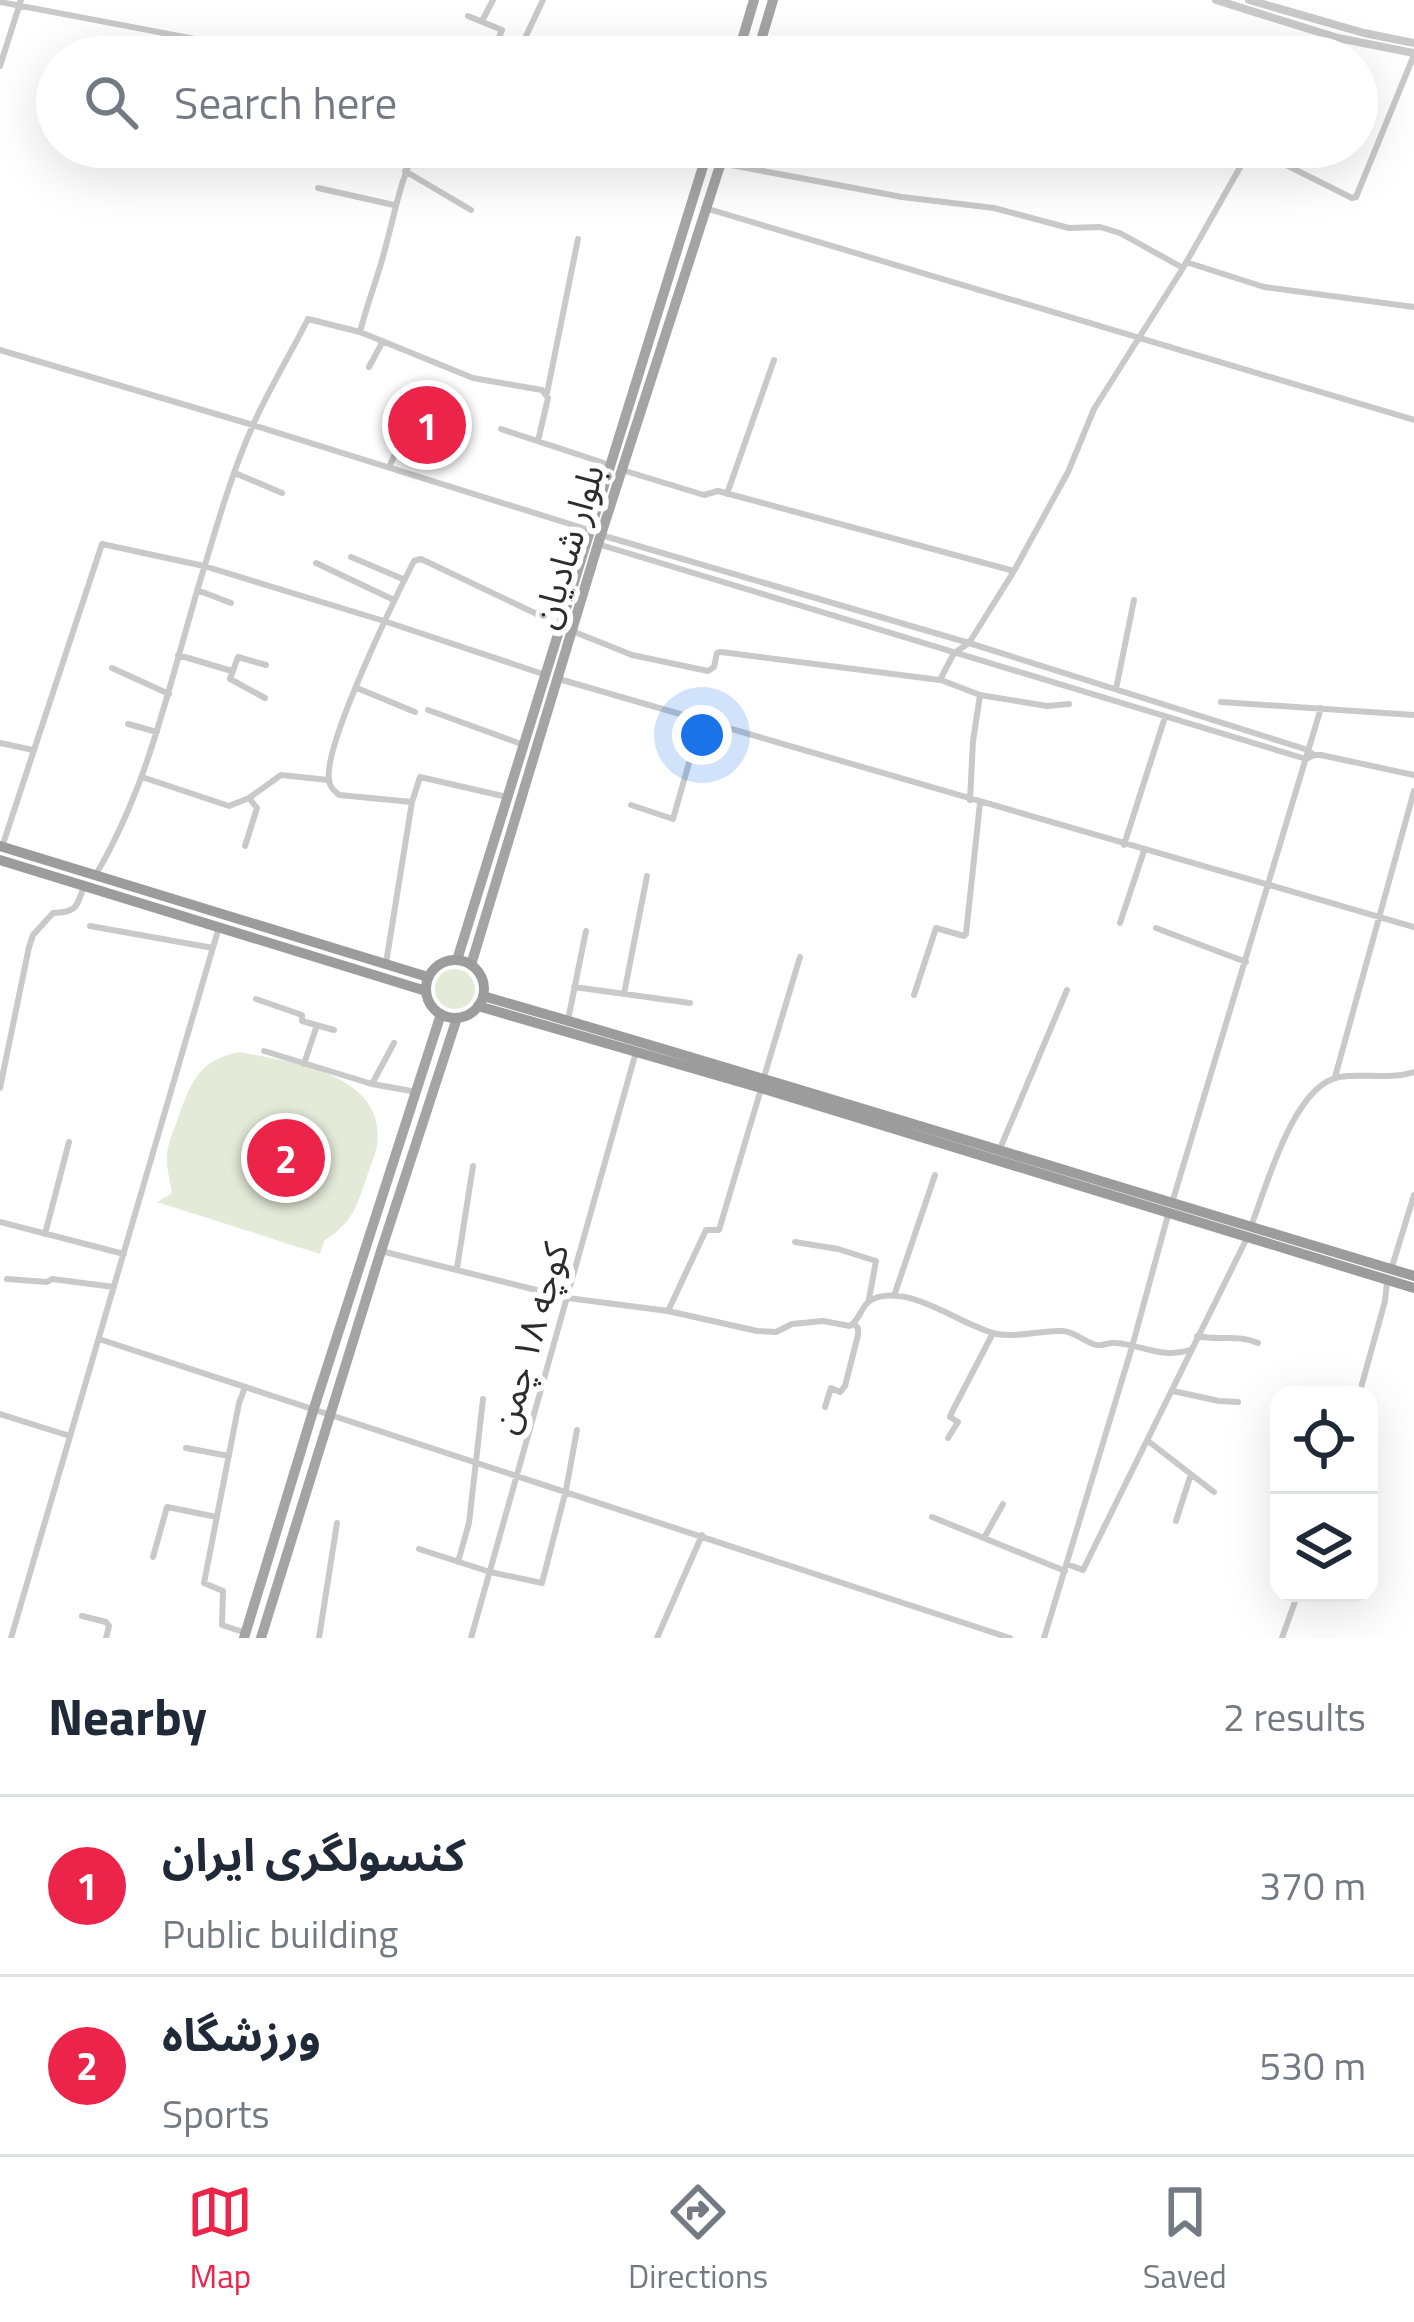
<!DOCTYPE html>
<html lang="en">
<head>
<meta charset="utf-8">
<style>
  :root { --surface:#fff; --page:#f2f2f3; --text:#1f2937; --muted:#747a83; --line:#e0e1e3; --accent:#ec2449 }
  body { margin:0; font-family:"Titillium Web","Noto Sans Arabic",sans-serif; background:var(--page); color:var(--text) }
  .controls { position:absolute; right:36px; bottom:36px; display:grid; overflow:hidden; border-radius:24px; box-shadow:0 12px 48px #0002 }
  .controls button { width:108px; height:108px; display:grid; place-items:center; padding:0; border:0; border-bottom:3px solid var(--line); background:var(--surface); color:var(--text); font:60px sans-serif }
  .you { position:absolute; left:702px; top:735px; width:42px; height:42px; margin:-30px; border:9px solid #fff; border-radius:50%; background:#1a73e8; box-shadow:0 0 0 18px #1a73e833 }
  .badge { display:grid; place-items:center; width:78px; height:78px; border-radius:50%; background:var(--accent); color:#fff; font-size:39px; font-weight:700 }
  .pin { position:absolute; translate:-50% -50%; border:6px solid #fff; box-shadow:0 3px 12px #0006 }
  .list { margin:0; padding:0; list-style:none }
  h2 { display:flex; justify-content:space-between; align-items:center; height:156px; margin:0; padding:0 48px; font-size:51px }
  h2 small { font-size:39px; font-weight:400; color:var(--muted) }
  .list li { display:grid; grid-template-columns:78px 1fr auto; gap:36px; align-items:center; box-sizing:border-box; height:180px; padding:0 48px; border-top:3px solid var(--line) }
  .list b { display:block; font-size:45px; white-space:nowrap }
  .list p { margin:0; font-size:39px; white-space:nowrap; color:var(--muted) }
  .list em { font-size:39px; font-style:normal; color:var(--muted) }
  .icon { flex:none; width:66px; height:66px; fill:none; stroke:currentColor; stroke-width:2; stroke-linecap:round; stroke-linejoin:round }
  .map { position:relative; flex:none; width:1414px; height:1638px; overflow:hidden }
  .search { position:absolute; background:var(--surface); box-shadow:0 12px 48px #0002; left:36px; right:36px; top:36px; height:132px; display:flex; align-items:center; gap:30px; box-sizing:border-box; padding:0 42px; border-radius:66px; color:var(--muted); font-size:45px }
  .sheet { height:516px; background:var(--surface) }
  nav { display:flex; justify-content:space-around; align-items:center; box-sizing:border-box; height:168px; border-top:3px solid var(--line); background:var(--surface); font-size:33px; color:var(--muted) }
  nav a { display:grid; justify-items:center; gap:6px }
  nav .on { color:var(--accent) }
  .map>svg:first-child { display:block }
  .green { fill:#e4ead8 }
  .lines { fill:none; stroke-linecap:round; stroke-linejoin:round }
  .minor { stroke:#c9c9c9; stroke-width:6 }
  .tertiary { stroke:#c9c9c9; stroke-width:8 }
  .primary { stroke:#a4a4a4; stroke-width:10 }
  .trunk { stroke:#9c9c9c; stroke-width:10 }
  .labels { text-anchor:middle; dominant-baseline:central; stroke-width:12; stroke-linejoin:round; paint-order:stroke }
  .street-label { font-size:36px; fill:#2c2c2c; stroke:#fff }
</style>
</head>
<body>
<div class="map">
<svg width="1414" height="1638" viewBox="0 0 1414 1638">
  <rect width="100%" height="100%" fill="#fff"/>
  <!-- green -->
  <path class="green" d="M435 989a20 20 0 1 1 40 0a20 20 0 1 1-40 0Z
    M239,1052c51,10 149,21 138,94 -2,9 -6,19 -9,27 -11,33 -14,48 -44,68l-4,13 -163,-52 15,-9c-2,-13 -6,-26 -5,-38 1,-13 7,-25 11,-37 13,-36 21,-58 61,-66z"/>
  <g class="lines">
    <!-- minor -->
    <path class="minor" d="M0,2l290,55
      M468,16l34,14 -11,27
      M482,21l11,-21
      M516,57l27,-57
      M0,66l21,-66
      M720,163l182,34 92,11 75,20 31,-1 20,6 63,35
      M405,171l66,39
      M318,188l76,17
      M705,208l709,212
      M1186,262l78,25 150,20
      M360,332c7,-28 18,-55 25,-83 10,-36 15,-69 32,-102
      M0,350l253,75 336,105
      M369,367l14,-26
      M547,393l31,-154
      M501,429l109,36
      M389,467l35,-74
      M622,470l82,25 14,-4 296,80
      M235,473l47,20
      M727,494l47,-134
      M601,535l368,108 339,107 6,5
      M601,545l705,214 8,-4h7l93,20
      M351,557l52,22
      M316,563l78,37
      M197,590l34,13
      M572,631l60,24 76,16 6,-4 3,-14 4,-1 219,28 14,-27 15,-10 45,-72 54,-99 26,-63 89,-141 64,-113 9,-5 96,48 4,-1 58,-142
      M178,655l54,16
      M112,668l57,26
      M559,679l855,248
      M941,680l39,15 -7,46 -3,59
      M357,688l58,24
      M1116,689l18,-89
      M980,695l67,11 22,-2
      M265,698l-35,-19 8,-22 28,8
      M1221,702l193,13
      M428,710l96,35
      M128,724l29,8
      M0,743l33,7
      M142,777l87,29 20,-8 32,-23 47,5
      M412,802l8,-25 87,20
      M631,805l42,14 28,-98
      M1124,845l41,-128
      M245,846l12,-38 -8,-10
      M2,847l100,-303 102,22 180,55 162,54
      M95,876c57,-95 77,-206 110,-311 14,-47 28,-95 48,-140 16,-36 37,-70 55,-106l52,13 113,46 69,12 6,8 -10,43
      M1120,923l24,-72
      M90,926l123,22
      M1156,928l90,34
      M386,963l26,-161 -73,-7c-5,-5 -9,-7 -10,-15 -6,-34 66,-182 85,-219l7,-2 139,66
      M574,987l116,16
      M624,994l23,-118
      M914,995l22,-67 28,8 2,-2 14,-131
      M256,999l46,16v6l32,9
      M568,1020l18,-89
      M264,1051l108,33 45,8
      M304,1064l13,-39
      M764,1077l36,-120
      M1335,1077l79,-286
      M372,1084l22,-41
      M0,1088l29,-141 4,-12 20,-22c26,-1 23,-7 32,-29
      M999,1151l68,-161
      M1172,1203l149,-495
      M0,1222l124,32
      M1251,1226c16,-40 42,-140 88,-149 25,-4 50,3 75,-5
      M45,1234l24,-92
      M795,1242l43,7 38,12 -7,38
      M381,1251l187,47 100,13 89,20 19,1 16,-8 31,-3 27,5c11,-7 11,-22 23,-27 37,-16 88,27 124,35 22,4 44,-4 66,-3 13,1 22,12 34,14 6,1 13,-3 19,-2 26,2 48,16 74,7
      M457,1268l16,-102
      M1391,1270l23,-75
      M7,1279l40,3 5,-3 62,8
      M894,1296l41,-121
      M668,1311l38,-81h13l42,-141
      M1197,1336c21,5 41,-2 61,7
      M99,1339l911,299
      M245,1387l-6,16 -35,180 19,8 -1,34 24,8
      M1173,1391l46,10 19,1
      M1359,1395l26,-94 2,-19
      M825,1407l6,-19 9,4 5,-6 13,-51v-7l-3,-3
      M0,1414l70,22
      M948,1438l10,-16 -8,-5 2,-5 41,-79
      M1148,1441l66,51
      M186,1448l43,8
      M932,1517l133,54
      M1176,1521l15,-47
      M984,1538l19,-34
      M419,1549l71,23 52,11 24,-93 11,-60
      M153,1557l14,-50 50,10
      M458,1562l11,-39 14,-124
      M1067,1564l16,6 164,-332
      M82,1616l24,6 3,4 -3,12
      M11,1638l208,-711
      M319,1638l18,-115
      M471,1638l165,-586
      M657,1638l45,-103
      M1044,1638l88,-291 36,-132
      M1282,1638l16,-45"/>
    <!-- tertiary -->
    <path class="tertiary" d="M1216,0l122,38 76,15
      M1249,0l115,33 50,10"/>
    <!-- primary -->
    <path class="primary" d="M737,57l17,-57
      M756,57l17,-57
      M457,960l252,-813
      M471,965l127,-421 128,-397
      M244,1638l70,-230 127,-394
      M261,1638l120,-387 76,-233"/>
    <!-- trunk -->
    <path class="trunk" d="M0,846l428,131
      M0,860l426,131
      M426 989a29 29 0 1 1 58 0a29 29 0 1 1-58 0Z
      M483,996c311,90 621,187 931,280
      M478,1006l283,82 653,200"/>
  </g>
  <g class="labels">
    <!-- street labels -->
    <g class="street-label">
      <text transform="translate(567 546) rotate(-73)">بلوار شادیان</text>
      <text transform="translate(529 1338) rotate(-74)">كوچه ١٨ چمن</text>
    </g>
  </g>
</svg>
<div class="controls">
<button><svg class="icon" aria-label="locate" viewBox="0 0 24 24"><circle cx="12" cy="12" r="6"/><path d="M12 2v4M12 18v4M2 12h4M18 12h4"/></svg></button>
<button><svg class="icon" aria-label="layers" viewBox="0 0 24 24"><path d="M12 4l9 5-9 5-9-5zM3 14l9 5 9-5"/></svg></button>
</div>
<div class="you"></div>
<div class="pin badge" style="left:427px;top:425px">1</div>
<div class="pin badge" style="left:286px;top:1158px">2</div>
<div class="search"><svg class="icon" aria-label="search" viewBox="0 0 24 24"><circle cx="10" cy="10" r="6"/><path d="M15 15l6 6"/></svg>Search here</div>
</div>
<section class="sheet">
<h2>Nearby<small>2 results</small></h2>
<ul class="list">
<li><span class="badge">1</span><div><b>کنسولگری ایران</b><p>Public building</p></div><em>370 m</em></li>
<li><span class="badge">2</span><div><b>ورزشگاه</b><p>Sports</p></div><em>530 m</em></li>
</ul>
</section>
<nav>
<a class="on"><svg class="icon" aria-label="map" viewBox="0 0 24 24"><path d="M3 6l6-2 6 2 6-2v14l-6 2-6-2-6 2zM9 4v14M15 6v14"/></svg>Map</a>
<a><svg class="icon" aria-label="directions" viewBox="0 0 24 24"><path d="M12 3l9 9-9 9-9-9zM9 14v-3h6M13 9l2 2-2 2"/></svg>Directions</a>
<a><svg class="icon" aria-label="saved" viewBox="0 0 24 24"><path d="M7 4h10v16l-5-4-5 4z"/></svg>Saved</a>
</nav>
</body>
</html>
